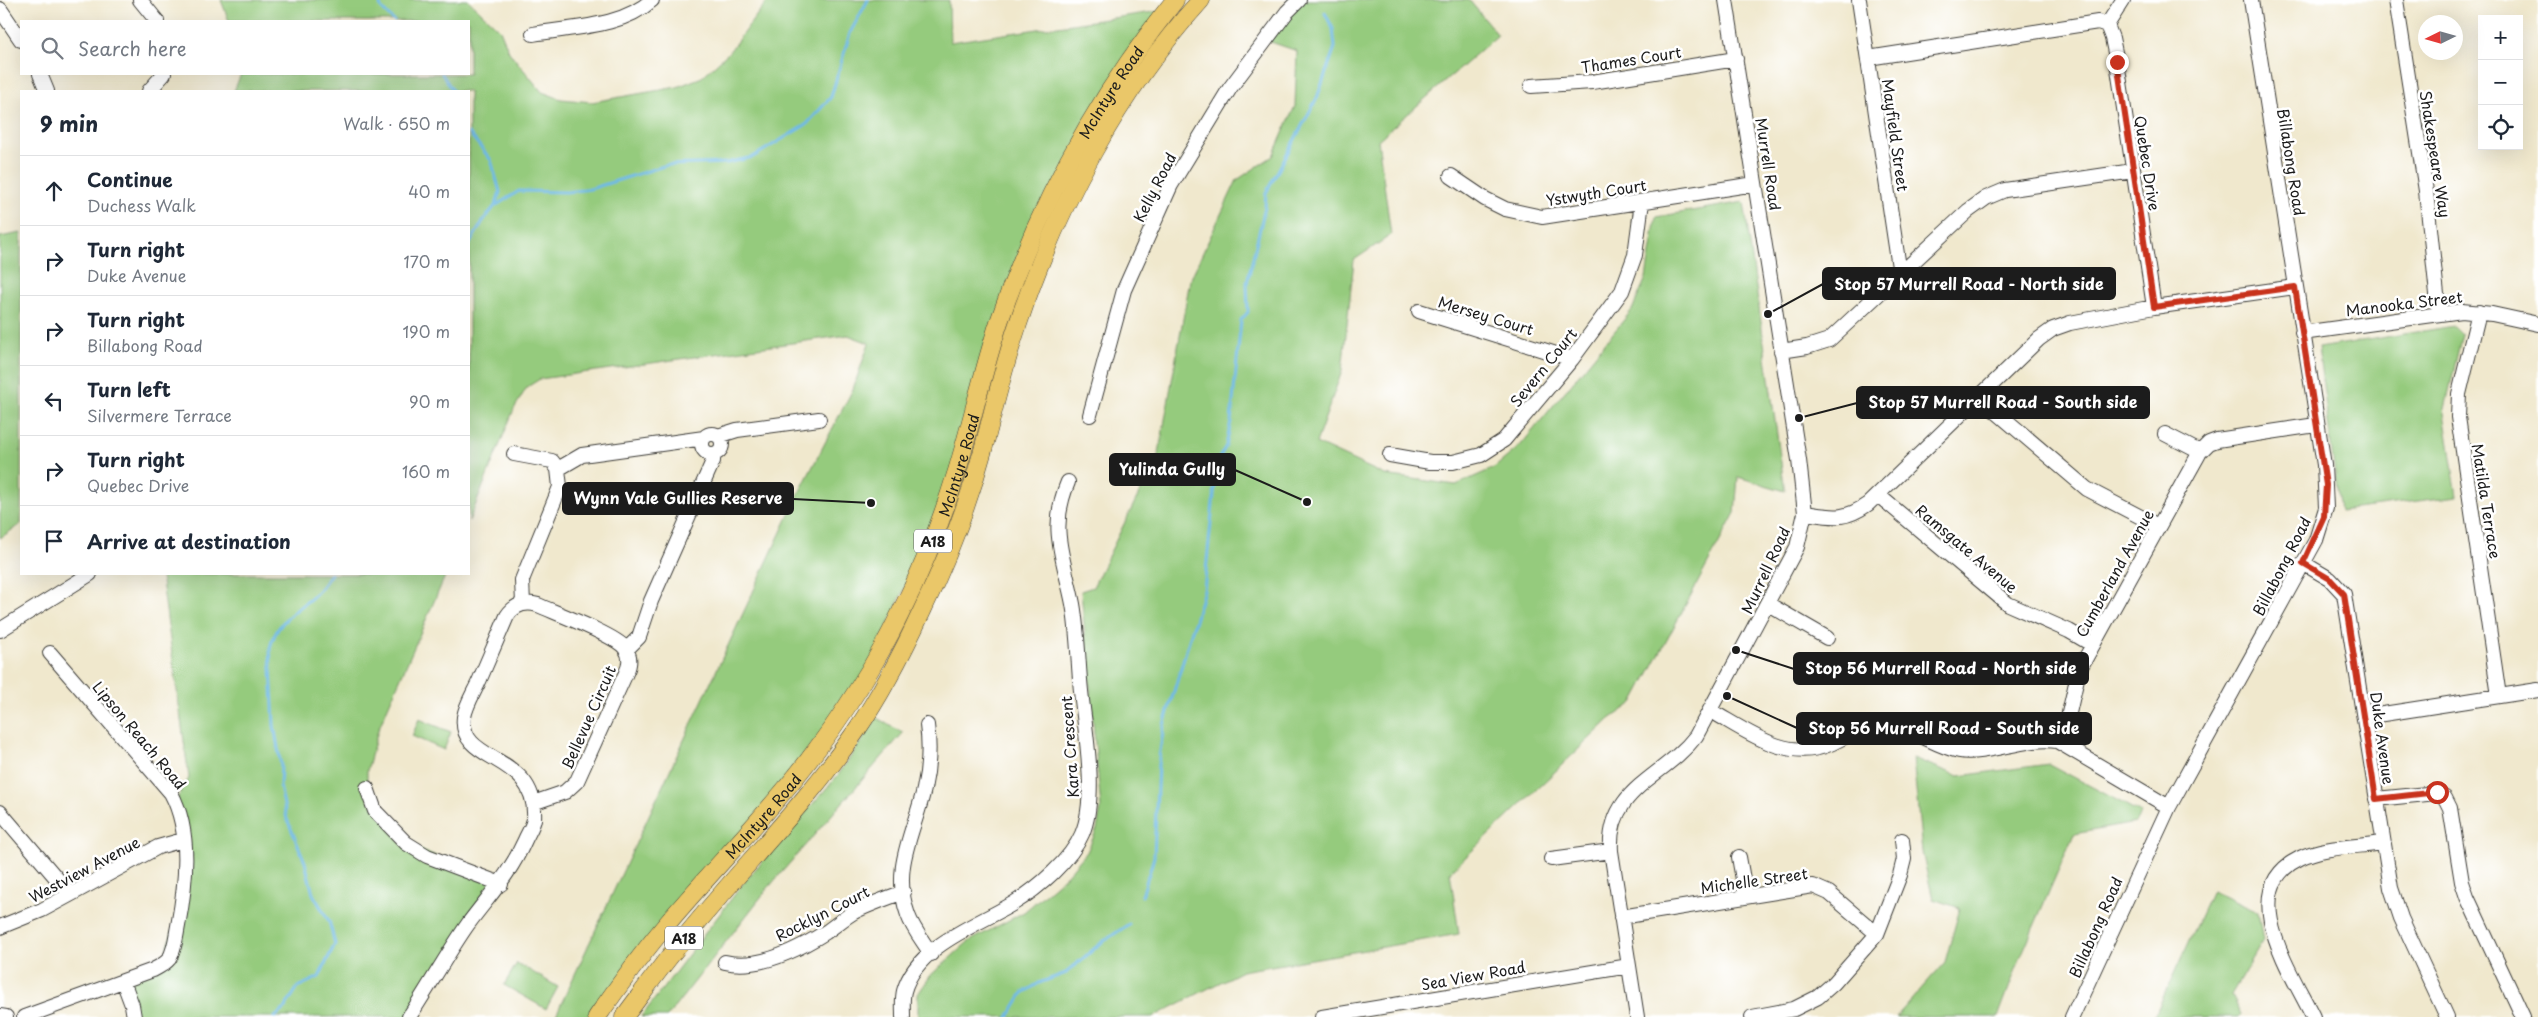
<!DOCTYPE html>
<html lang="en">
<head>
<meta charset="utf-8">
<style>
  :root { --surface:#fff; --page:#f6f6f7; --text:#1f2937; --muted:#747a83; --line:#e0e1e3 }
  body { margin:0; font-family:"Playpen Sans",sans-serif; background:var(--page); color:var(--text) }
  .controls { position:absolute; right:15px; top:15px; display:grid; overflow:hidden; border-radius:0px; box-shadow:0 5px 20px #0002 }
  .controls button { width:45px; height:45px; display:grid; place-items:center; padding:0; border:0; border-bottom:1px solid var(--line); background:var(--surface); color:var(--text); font:25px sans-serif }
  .compass { position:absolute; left:2418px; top:15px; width:45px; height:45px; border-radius:50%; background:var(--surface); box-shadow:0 5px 20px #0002; rotate:265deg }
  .stop { position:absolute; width:15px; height:15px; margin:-11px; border:4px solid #c8321e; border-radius:50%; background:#fff }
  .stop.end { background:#c8321e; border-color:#fff; box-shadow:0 1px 5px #0008 }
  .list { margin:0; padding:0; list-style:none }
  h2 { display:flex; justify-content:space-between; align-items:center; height:65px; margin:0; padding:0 20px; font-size:21px }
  h2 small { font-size:16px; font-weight:400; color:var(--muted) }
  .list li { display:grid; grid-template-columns:32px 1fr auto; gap:15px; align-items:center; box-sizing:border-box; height:70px; padding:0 20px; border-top:1px solid var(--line) }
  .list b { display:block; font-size:19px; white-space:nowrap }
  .list p { margin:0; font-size:16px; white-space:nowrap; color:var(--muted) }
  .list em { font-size:16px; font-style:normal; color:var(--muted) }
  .icon { flex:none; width:28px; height:28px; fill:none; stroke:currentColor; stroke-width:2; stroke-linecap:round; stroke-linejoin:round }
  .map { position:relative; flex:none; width:2538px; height:1017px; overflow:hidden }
  .search { position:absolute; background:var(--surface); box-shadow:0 5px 20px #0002; left:20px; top:20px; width:450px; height:55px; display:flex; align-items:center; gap:12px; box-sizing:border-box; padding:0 18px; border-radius:0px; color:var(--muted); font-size:19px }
  .panel { position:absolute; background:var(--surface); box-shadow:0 5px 20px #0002; left:20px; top:90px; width:450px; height:485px; border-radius:0px }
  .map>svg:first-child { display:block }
  .green { fill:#95cb7d; stroke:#58744c }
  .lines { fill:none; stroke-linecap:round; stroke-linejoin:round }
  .stream { stroke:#6eb9e7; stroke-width:3 }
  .minor-casing { stroke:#3c3b37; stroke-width:16 }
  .major-casing { stroke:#3c3b37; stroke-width:19 }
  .minor { stroke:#fff; stroke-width:14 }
  .major { stroke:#eac769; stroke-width:18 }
  .route { stroke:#c8321e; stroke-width:6 }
  .labels { text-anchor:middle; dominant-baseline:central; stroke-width:5; stroke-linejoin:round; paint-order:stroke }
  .shield { fill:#fff; stroke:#606060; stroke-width:1 }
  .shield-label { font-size:14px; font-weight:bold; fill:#1c1c1c }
  .street-label { font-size:15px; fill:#1c1c1c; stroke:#fff }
  .leader { fill:none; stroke:#1c1c1c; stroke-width:2 }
  .callout-dot { fill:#1c1c1c; stroke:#fff; stroke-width:2 }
  .callout { fill:#1c1c1c; stroke:#1c1c1c; stroke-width:2 }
  .callout-label { font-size:16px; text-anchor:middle; font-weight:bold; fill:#fff }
</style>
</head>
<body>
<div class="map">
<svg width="2538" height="1017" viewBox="0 0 2538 1017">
  <rect width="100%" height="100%" fill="#fff"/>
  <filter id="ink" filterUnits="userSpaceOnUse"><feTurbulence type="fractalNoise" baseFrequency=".02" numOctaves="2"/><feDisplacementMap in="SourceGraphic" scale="10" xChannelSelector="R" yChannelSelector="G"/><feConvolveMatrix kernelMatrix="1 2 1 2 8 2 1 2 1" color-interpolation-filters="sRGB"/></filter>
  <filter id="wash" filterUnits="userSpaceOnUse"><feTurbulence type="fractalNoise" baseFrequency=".0096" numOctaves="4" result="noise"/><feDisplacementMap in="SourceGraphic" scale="20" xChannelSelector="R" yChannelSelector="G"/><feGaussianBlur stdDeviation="1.12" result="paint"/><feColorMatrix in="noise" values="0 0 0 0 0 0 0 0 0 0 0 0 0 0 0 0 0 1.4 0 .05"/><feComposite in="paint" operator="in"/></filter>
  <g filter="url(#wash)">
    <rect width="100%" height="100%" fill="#f0e8cd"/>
    <!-- green -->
    <path class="green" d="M221,0h247l32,30 9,22 33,40 19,7 31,3 85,-15 25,-10 27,-25 39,-52h181l1,42 217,-32 -119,187 -92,276 -92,206 -267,338h-42l245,-526 53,-102 16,-46 -21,-8 -308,44 -13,8 -13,22 -45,112v-430h-235l7,-17h228v-53h-240z
      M1302,0h167l29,35 -120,105 13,95 -37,25 -12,111 -26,72 69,32 71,10 38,-17 26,-22 112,-136 14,-32 10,-61 88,-15 41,289 -47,-14 -3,36 -102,190 -23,16 -160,153 9,62 -217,37 -89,46h-235v-23l13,-19 37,-33 56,-30 43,-37 20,-23 10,-23 4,-21 -20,-217 12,-4 66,-134 31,-173 47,-100 36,-24 22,-50 2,-55 -32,-11z
      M21,233v291l-21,14v-301z
      M2454,326l8,8 -18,79 13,83 -117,15 -22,-163z
      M161,574h285l-68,156 -11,41v17l39,55 95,41 -92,133h-275l-11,-36 38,-15 23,-70 -9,-94 14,-24z
      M877,718l26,15 -135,155 -101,129h-26l104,-136 94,-107z
      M419,719l32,13 -7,18 -32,-14z
      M1913,758l46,18 90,-12 92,49 -6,10 -61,11 -53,122 -23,61h-102l49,-55 15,-54 -27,-9 -11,-47z
      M2212,891l46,21 5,29 -32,54 10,19 -2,3h-85z
      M517,963l41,24 -12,22 -42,-24z"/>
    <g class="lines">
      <!-- stream -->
      <path class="stream" d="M379,0l2,8 13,13
        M442,74l11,17
        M469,133l22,27 9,32 -5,14 -12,15 -14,24
        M495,206l24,-15 48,1 23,-3 77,-24 60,-2 26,-6 54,-33 24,-27 19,-64 18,-33
        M1142,896l12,-39 4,-93 6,-39 40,-135 12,-116 3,-16 7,-12 5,-25 10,-101 7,-8 -1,-29 18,-76 1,-14 51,-95 18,-51 -2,-18 -8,-16
        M275,1017l9,-8 14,-22 21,-10 16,-33 -6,-23 -16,-27 -8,-32 -18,-43 -7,-33 1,-20 -7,-41 -4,-77c6,-25 22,-34 41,-50 8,-6 14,-16 20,-24
        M1008,1017l15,-24 16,-10 27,-10 35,-30 28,-19"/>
    </g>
  </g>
  <g filter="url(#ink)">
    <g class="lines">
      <defs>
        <path id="minor" d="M140,0l17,21
          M1859,0l41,274
          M2396,0l30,191 13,122
          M0,9l21,31
          M2107,25l16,-25
          M533,34c39,-7 88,-6 119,-34
          M1868,58l230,-36 9,3 5,13 5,24 37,245
          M40,74l7,17
          M1531,86l61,-4 144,-23
          M149,91l15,-17
          M1451,176l34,23 20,10 37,8 213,-33
          M1419,311l153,48
          M2479,312l-20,82 -1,23 41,279
          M2302,333l160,-22 30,3 46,10
          M1781,351l26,-4 22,-7 139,-129 18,-13 19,-8 128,-19
          M1980,398l107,91 71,37
          M1090,415l34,-125 47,-105 59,-97 57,-76 12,-12
          M2165,434l35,18
          M702 444a10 10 0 1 1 20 0a10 10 0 1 1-20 0Z
          M718,436l19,-6 82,-11
          M514,454l38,7 6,8
          M1390,455l40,7h23l28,-7 23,-15 68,-81 50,-68 13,-36 7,-53
          M1878,495l130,109 61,27 24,14
          M1805,513c28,4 39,8 63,-9l171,-165 14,-10 17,-6 84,-16 141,-20
          M2303,563l27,16 14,15 47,294 10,30 46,99
          M523,604l-1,-24 38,-93 -2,-18 24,-14 122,-17
          M1768,604l59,34
          M0,630l90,-56
          M626,650l13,-13 12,-36 62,-140v-6
          M1711,711c36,20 76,52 119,33 16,-7 35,-20 53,-19 27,0 50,21 76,26 27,5 67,-15 98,-10l112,66
          M2364,717l174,-27
          M927,725c3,21 2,42 -3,64 -10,44 -33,79 -16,126 5,14 15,26 23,39
          M2062,743l17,-73 121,-218 9,-9 8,-3 99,-15
          M367,788l8,23 31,32 21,13 74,28
          M2376,799l61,-6 8,5 5,10 12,74 5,15 56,120
          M0,812l70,82
          M1739,857l7,39
          M1551,859l60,-8
          M1621,917l192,-31 16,7 48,41
          M0,927l42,-17 116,-63 25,-7
          M725,962c33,8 74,-13 101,-30 9,-6 18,-14 28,-20 16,-8 33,-14 50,-20
          M123,981l9,24 2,12
          M0,1016l6,1
          M24,1017l129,-47c6,-3 12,-6 16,-11 6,-9 7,-23 9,-33 8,-42 14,-94 -7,-133l-121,-140
          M409,1017c20,-30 38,-63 59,-93 23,-31 41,-48 57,-84 3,-7 8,-14 9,-21 4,-67 -76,-54 -70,-102 2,-13 11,-26 16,-38 9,-21 18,-42 27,-63 7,-11 18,-15 31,-11 18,8 77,30 87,43 6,8 5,17 1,25l-49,108 -12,11 -32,11
          M903,1017c0,-9 -1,-18 1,-26 13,-46 74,-66 110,-88 24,-15 57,-43 68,-69 16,-38 3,-103 -1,-143 -3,-29 -3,-59 -8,-87 -9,-46 -25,-75 -5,-122
          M1322,1017l307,-51
          M1637,1017l-26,-166c-4,-63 53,-73 85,-115l101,-189 8,-34 -6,-53 -73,-460
          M1752,1017l42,-8 24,-12 16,-14 43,-49 23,-59 4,-16 -2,-19
          M2072,1017l97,-210 147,-267 10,-32 -2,-43 -73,-465
          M2313,1017c-21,-44 -79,-127 -13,-159 24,-12 57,-11 83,-15"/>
        <g id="major">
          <path id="s1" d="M597,1017c20,-29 41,-58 64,-86 46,-56 99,-108 144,-166 36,-47 69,-97 95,-151 23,-46 42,-94 57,-143 15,-50 26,-100 42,-149 40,-118 98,-225 176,-322"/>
          <path d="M624,1017c18,-24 35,-48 54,-71 58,-73 125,-138 178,-215 26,-38 47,-79 66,-120 25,-52 46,-106 61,-161 11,-42 21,-85 35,-126 39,-118 100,-232 183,-324"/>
        </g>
      </defs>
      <!-- minor casing -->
      <use href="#minor" class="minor-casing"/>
      <!-- major casing -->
      <use href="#major" class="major-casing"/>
      <!-- minor -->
      <use href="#minor" class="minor"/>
      <!-- major -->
      <use href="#major" class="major"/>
    </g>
  </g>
  <g class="lines" filter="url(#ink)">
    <!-- route -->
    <path class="route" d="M2117,62l37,245 141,-20 31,198 -2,32 -21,46 27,16 14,15 32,205 61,-7"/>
  </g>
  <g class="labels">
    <!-- shield labels -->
    <g class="shield">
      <rect x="914" y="529.5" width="38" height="23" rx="4"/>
      <rect x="665" y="926.5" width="38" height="23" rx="4"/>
    </g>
    <g class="shield-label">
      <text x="933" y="541">A18</text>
      <text x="684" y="938">A18</text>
    </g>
    <!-- street labels -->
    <g class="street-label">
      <text transform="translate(1631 59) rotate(-9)">Thames Court</text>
      <text stroke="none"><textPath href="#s1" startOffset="1071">McIntyre Road</textPath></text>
      <text transform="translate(1896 135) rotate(82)">Mayfield Street</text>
      <text transform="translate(2436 154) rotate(81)">Shakespeare Way</text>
      <text transform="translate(2292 162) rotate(81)">Billabong Road</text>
      <text transform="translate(2148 163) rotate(81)">Quebec Drive</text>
      <text transform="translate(1769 164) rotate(81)">Murrell Road</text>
      <text transform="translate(1154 187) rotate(-63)">Kelly Road</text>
      <text transform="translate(1596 192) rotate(-9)">Ystwyth Court</text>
      <text transform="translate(2404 303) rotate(-7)">Manooka Street</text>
      <text transform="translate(1486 315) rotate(17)">Mersey Court</text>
      <text transform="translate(1543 367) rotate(-51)">Severn Court</text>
      <text stroke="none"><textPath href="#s1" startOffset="666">McIntyre Road</textPath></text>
      <text transform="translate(2487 501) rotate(81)">Matilda Terrace</text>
      <text transform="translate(1967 548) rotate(40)">Ramsgate Avenue</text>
      <text transform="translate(2281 566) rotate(-63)">Billabong Road</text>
      <text transform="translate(1765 570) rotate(-65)">Murrell Road</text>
      <text transform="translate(2114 573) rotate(-61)">Cumberland Avenue</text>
      <text transform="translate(588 717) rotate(-66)">Bellevue Circuit</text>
      <text transform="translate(140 735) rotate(50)">Lipson Reach Road</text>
      <text transform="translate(2383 738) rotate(82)">Duke Avenue</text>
      <text transform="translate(1069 747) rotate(-94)">Kara Crescent</text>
      <text stroke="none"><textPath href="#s1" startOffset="261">McIntyre Road</textPath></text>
      <text transform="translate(84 869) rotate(-28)">Westview Avenue</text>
      <text transform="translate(1754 880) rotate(-8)">Michelle Street</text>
      <text transform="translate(822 913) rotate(-27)">Rocklyn Court</text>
      <text transform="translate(2095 927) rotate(-66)">Billabong Road</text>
      <text transform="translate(1473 975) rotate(-10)">Sea View Road</text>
    </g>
  </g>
  <!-- callouts -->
  <path class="leader" d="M1768 314L1823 284M1799 418L1857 403M1307 502L1235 470M871 503L793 499M1736 650L1794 669M1727 696L1797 728"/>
  <g class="callout-dot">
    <circle cx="1768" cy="314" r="5"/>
    <circle cx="1799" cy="418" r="5"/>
    <circle cx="1307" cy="502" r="5"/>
    <circle cx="871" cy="503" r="5"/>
    <circle cx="1736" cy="650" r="5"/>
    <circle cx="1727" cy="696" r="5"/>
  </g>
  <g class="callout">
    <rect x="1823" y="268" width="292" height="31" rx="5"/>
    <rect x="1857" y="387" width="292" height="31" rx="5"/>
    <rect x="1110" y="454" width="125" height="31" rx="5"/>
    <rect x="563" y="483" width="230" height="31" rx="5"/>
    <rect x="1794" y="653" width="294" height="31" rx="5"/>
    <rect x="1797" y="713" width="294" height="31" rx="5"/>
  </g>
  <g class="callout-label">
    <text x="1969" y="290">Stop 57 Murrell Road - North side</text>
    <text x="2003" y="408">Stop 57 Murrell Road - South side</text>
    <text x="1172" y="475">Yulinda Gully</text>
    <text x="678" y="504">Wynn Vale Gullies Reserve</text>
    <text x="1941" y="674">Stop 56 Murrell Road - North side</text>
    <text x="1944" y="734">Stop 56 Murrell Road - South side</text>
  </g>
</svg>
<div class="controls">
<button>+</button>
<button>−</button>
<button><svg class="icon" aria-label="locate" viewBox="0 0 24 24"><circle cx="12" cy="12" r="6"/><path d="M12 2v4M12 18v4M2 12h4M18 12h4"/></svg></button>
</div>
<svg class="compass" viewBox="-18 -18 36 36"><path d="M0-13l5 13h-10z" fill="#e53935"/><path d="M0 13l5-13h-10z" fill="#747a83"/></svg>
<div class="stop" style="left:2437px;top:792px"></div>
<div class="stop end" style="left:2117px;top:62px"></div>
<div class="search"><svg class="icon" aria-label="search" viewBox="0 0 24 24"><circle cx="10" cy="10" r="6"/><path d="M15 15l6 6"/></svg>Search here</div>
<section class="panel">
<h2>9 min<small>Walk · 650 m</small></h2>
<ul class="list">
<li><svg class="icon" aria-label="ahead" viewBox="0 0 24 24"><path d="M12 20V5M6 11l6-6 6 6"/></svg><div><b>Continue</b><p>Duchess Walk</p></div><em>40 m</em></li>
<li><svg class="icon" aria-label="right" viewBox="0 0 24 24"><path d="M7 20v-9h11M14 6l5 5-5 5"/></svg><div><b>Turn right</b><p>Duke Avenue</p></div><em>170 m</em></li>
<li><svg class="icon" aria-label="right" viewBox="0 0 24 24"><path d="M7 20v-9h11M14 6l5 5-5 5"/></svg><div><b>Turn right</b><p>Billabong Road</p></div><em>190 m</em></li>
<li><svg class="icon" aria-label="left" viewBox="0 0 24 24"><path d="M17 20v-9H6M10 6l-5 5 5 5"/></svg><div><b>Turn left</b><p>Silvermere Terrace</p></div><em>90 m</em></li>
<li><svg class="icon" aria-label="right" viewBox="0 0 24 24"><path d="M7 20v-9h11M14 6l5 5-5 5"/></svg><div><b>Turn right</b><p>Quebec Drive</p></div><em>160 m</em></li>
<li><svg class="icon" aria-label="arrive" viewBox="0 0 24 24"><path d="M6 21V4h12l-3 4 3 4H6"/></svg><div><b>Arrive at destination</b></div></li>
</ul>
</section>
</div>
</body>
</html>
